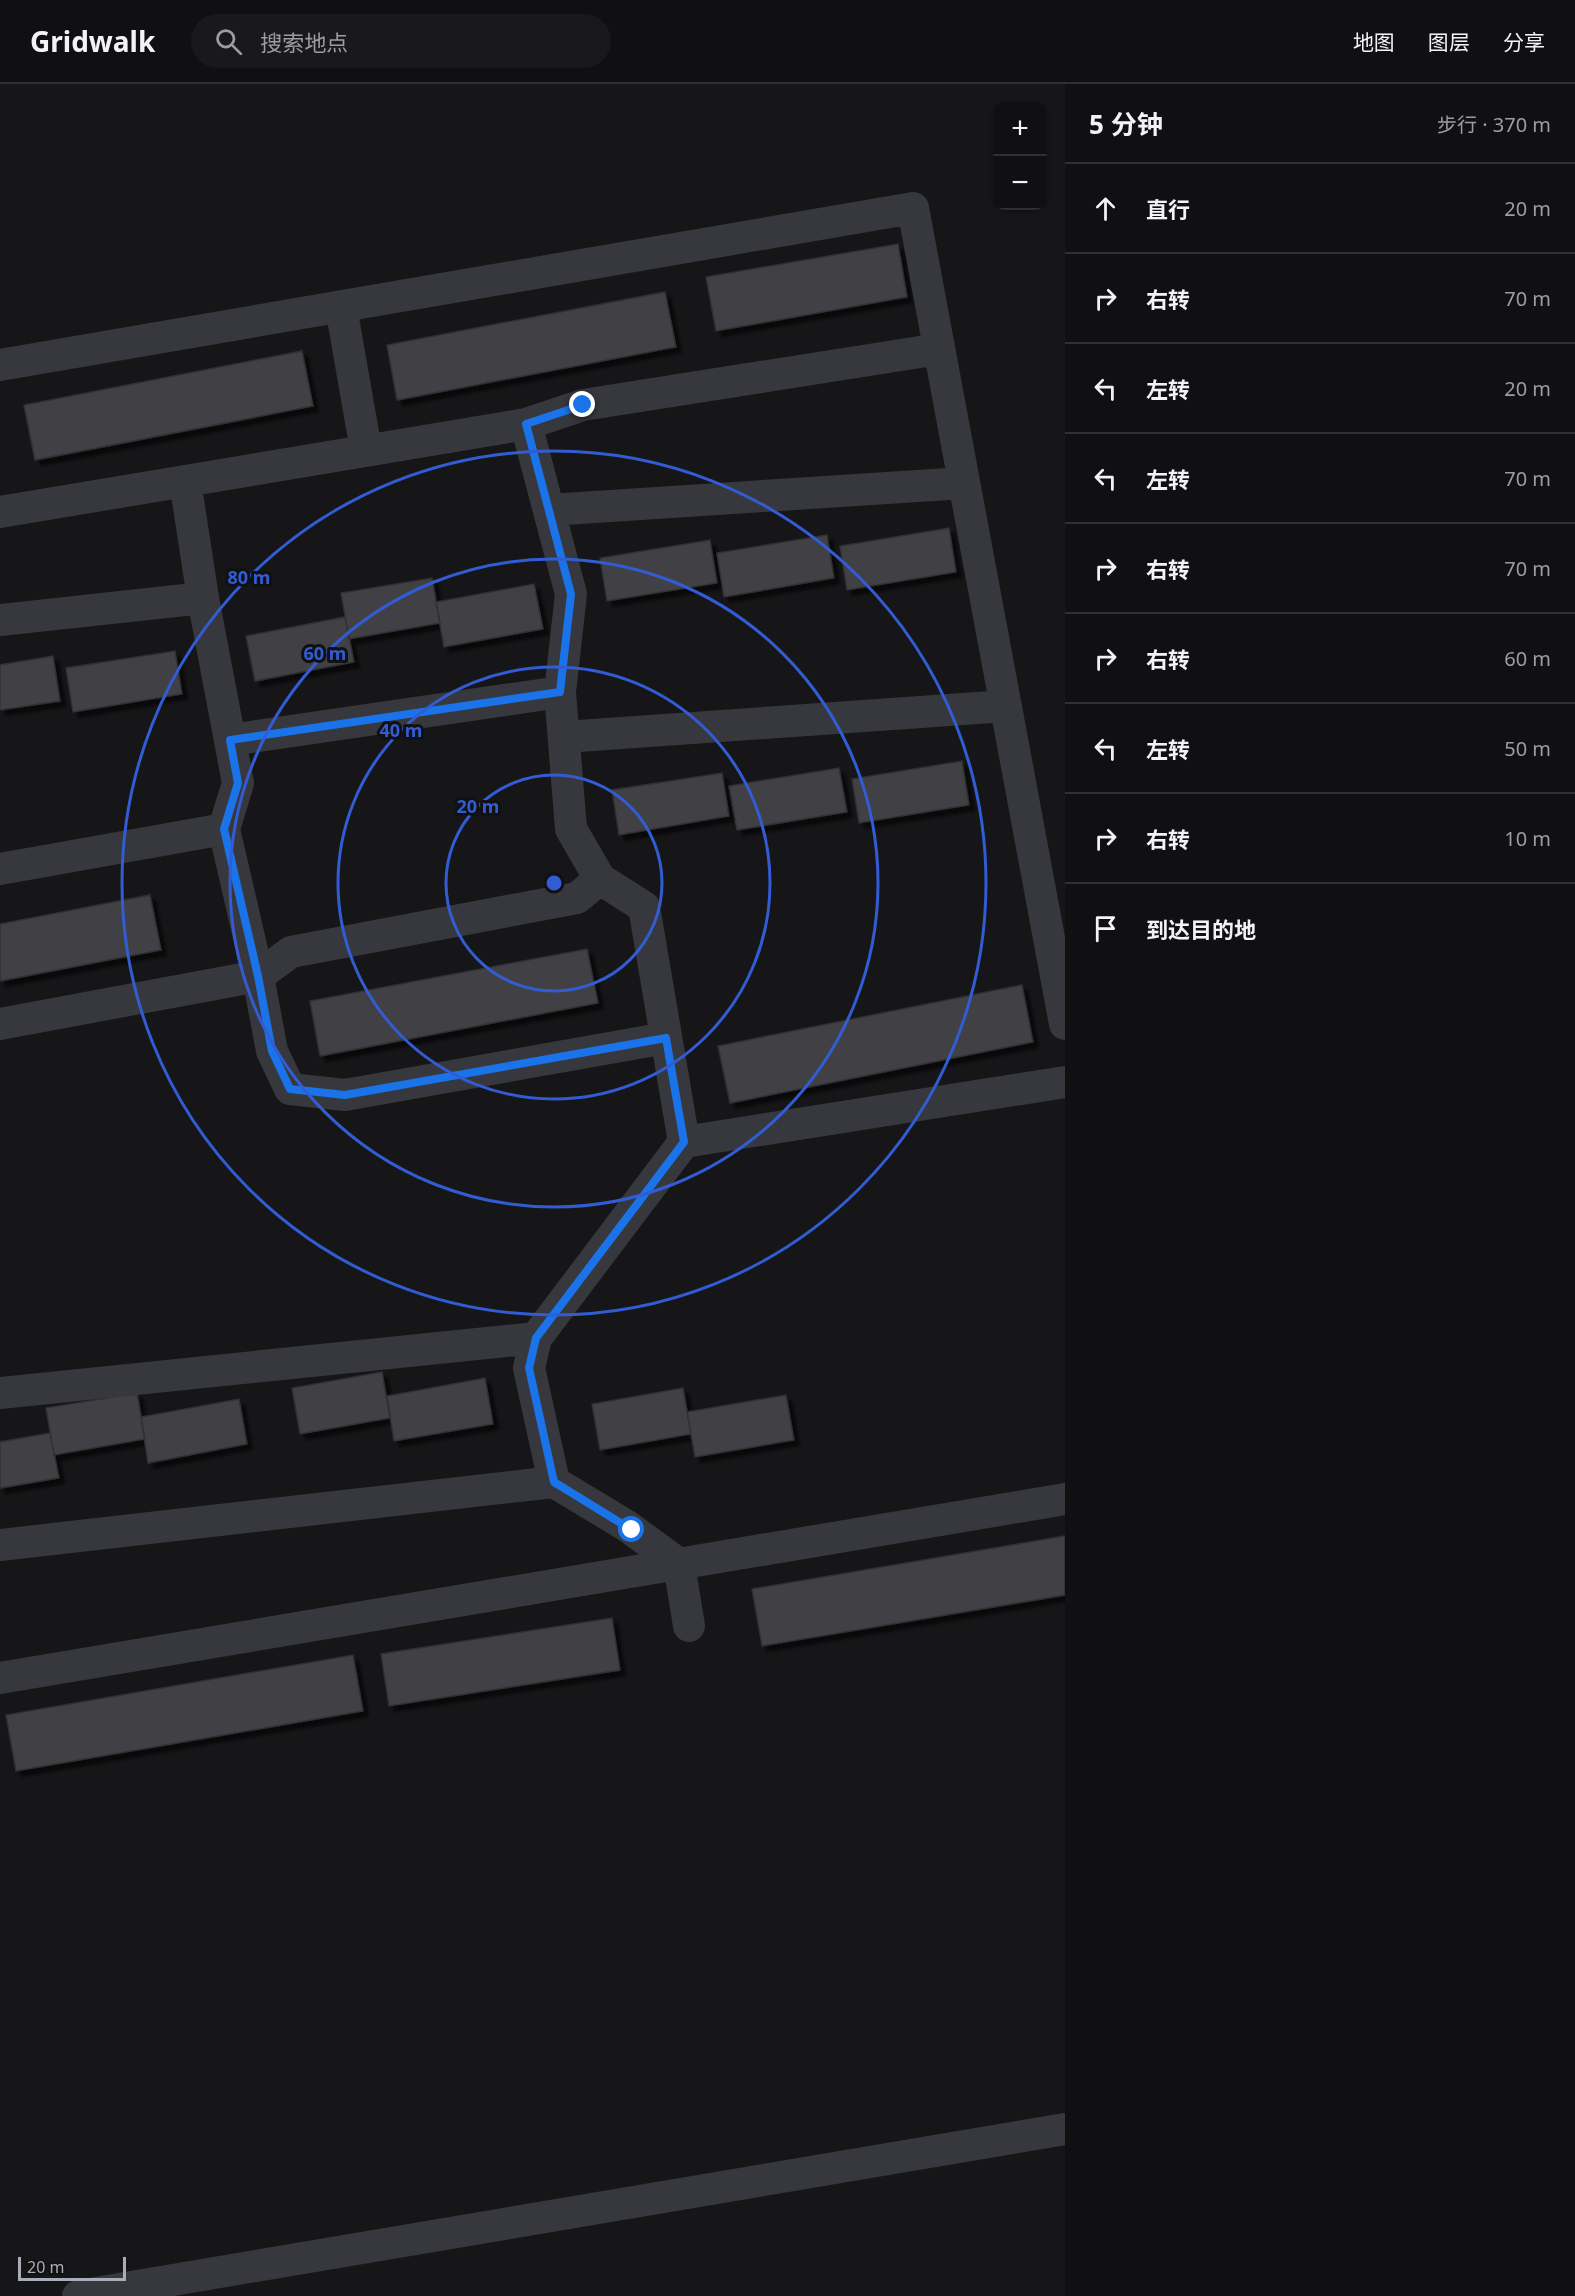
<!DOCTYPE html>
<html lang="zh">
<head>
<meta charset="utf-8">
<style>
  :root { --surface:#101012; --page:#19191b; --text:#f1f3f6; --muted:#9c9d9f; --line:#303032 }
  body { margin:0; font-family:"Noto Sans","Noto Sans SC",sans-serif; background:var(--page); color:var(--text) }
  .controls { position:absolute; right:18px; top:18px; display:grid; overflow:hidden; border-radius:12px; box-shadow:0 2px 4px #0004 }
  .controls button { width:54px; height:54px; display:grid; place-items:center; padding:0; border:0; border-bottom:2px solid var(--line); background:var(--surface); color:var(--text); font:30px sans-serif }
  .scale { position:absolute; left:18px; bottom:15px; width:108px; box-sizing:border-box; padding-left:6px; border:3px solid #a8adb8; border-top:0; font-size:16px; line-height:21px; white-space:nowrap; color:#a8adb8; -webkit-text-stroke:4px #111113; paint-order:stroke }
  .stop { position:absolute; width:18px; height:18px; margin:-14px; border:4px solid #1a73e8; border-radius:50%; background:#fff }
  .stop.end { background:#1a73e8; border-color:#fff; box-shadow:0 2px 6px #0008 }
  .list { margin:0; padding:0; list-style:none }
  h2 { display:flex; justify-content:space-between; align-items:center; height:78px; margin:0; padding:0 24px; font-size:26px }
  h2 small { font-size:20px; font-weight:400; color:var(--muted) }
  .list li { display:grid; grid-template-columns:39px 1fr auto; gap:18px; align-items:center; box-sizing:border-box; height:90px; padding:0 24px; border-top:2px solid var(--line) }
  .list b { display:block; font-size:22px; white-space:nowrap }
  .list em { font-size:20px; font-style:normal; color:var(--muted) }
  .icon { flex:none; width:33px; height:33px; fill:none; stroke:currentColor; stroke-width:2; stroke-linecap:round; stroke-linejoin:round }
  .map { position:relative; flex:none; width:1065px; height:2212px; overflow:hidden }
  header { display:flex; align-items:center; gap:36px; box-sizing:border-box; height:84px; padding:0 30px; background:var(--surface); border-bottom:2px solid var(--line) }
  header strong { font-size:28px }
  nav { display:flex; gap:33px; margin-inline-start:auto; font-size:21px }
  .search { width:420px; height:54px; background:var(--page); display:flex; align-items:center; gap:15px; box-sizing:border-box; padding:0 21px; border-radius:33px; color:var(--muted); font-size:22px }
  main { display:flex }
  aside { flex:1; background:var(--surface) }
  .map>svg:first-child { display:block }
  .building { fill:#404145; stroke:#303034; stroke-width:1.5; filter:url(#shadow) }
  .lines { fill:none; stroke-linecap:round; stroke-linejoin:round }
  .street { stroke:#37383d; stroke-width:32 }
  .route { stroke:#1a73e8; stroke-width:8 }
  .ring { fill:none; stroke:#325cd3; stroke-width:3 }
  .centre { fill:#325cd3; stroke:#111113; stroke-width:3 }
  .ring-label { font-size:18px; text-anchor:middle; font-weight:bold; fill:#325cd3; stroke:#111113; stroke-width:6; stroke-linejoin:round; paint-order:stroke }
</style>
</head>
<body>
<header>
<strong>Gridwalk</strong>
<div class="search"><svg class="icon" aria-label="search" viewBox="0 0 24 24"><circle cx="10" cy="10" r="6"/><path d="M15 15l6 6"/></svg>搜索地点</div>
<nav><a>地图</a><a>图层</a><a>分享</a></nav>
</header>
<main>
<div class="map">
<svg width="1065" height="2212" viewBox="0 0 1065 2212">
  <defs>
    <filter id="shadow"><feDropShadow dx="5.5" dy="5.5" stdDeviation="1.5" flood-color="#0009"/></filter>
  </defs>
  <rect width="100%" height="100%" fill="#161618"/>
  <!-- building -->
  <path class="building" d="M898,160l9,53 -191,34 -10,-54z
    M665,208l11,55 -279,53 -10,-55z
    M302,267l11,55 -278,54 -11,-55z
    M949,444l7,44 -109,18 -7,-44z
    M827,451l7,43 -110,19 -7,-44z
    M710,456l7,43 -110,18 -7,-43z
    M432,494l8,45 -91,16 -8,-46z
    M534,500l9,45 -99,18 -8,-45z
    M345,533l9,45 -99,19 -9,-45z
    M175,567l7,43 -109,18 -7,-44z
    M53,572l7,45 -60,9v-45z
    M962,677l7,44 -110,18 -7,-44z
    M839,684l8,44 -110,18 -8,-44z
    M722,689l7,43 -110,19 -7,-45z
    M150,811l11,55 -161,31v-57z
    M587,865l11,54 -278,53 -10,-55z
    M1022,901l11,57 -303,61 -12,-57z
    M382,1288l8,46 -90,16 -8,-46z
    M485,1294l8,46 -99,17 -7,-45z
    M683,1304l8,46 -91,16 -8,-46z
    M137,1309l8,46 -91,16 -8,-47z
    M786,1311l8,45 -99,17 -8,-45z
    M239,1315l8,45 -99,19 -7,-46z
    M50,1349l9,45 -59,10v-46z
    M1065,1452v59l-303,51 -10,-57z
    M612,1534l8,52 -231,36 -8,-52z
    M353,1571l10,56 -347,60 -10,-56z"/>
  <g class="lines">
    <!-- street -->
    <path class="street" d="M341,223l25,143
      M0,281l913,-157 152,816
      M526,340l45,170 -11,98 11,137 29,50 44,28 40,235 -148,196 -7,30 25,114 73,44 52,38 10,62
      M185,397l18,117 35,185 -14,46 34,147 14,75 18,38 55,6 321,-57
      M549,426l415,-27
      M0,428l526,-88 57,-19 356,-56
      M0,536l203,-22
      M564,653l442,-31
      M230,656l330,-48
      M0,785l224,-40
      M0,940l258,-48 33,-24 286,-54 23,-19
      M684,1058l381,-60
      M0,1309l536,-55
      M0,1461l554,-63
      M0,1594l1065,-179
      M78,2212l987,-167"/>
  </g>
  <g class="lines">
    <!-- route -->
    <path class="route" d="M583,321l-57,19 45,170 -11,98 -330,48 8,43 -14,46 34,147 14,75 18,38 55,6 321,-57 18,104 -148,196 -7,30 25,114 78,48"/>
  </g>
  <!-- distance rings -->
  <g class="ring">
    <circle cx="554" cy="799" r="108"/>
    <circle cx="554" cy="799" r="216"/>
    <circle cx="554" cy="799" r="324"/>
    <circle cx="554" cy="799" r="432"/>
  </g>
  <circle cx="554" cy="799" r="9" class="centre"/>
  <g class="ring-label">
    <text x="249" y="500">80 m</text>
    <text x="325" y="576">60 m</text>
    <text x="401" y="653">40 m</text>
    <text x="478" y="729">20 m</text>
  </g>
</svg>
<div class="controls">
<button>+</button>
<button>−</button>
</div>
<div class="scale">20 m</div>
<div class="stop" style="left:632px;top:1446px"></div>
<div class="stop end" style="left:583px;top:321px"></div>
</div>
<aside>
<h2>5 分钟<small>步行 · 370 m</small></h2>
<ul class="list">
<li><svg class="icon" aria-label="ahead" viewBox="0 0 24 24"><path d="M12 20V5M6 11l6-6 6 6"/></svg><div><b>直行</b></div><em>20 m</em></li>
<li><svg class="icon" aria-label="right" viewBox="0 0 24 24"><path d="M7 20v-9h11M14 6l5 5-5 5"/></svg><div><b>右转</b></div><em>70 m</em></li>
<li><svg class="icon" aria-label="left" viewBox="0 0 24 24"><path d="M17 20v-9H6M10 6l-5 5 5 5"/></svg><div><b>左转</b></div><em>20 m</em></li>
<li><svg class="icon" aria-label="left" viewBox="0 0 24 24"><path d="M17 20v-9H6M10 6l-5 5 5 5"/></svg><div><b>左转</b></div><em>70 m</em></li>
<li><svg class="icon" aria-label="right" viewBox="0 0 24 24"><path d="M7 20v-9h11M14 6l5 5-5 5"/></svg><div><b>右转</b></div><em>70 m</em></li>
<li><svg class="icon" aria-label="right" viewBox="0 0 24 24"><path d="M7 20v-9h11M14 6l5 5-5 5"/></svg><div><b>右转</b></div><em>60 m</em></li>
<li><svg class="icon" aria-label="left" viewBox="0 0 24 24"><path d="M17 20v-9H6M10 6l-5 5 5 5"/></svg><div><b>左转</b></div><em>50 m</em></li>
<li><svg class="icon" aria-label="right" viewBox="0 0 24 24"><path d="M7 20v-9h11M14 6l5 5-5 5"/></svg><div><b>右转</b></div><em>10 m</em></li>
<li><svg class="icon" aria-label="arrive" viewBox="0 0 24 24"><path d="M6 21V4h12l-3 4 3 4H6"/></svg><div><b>到达目的地</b></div></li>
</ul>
</aside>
</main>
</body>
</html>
